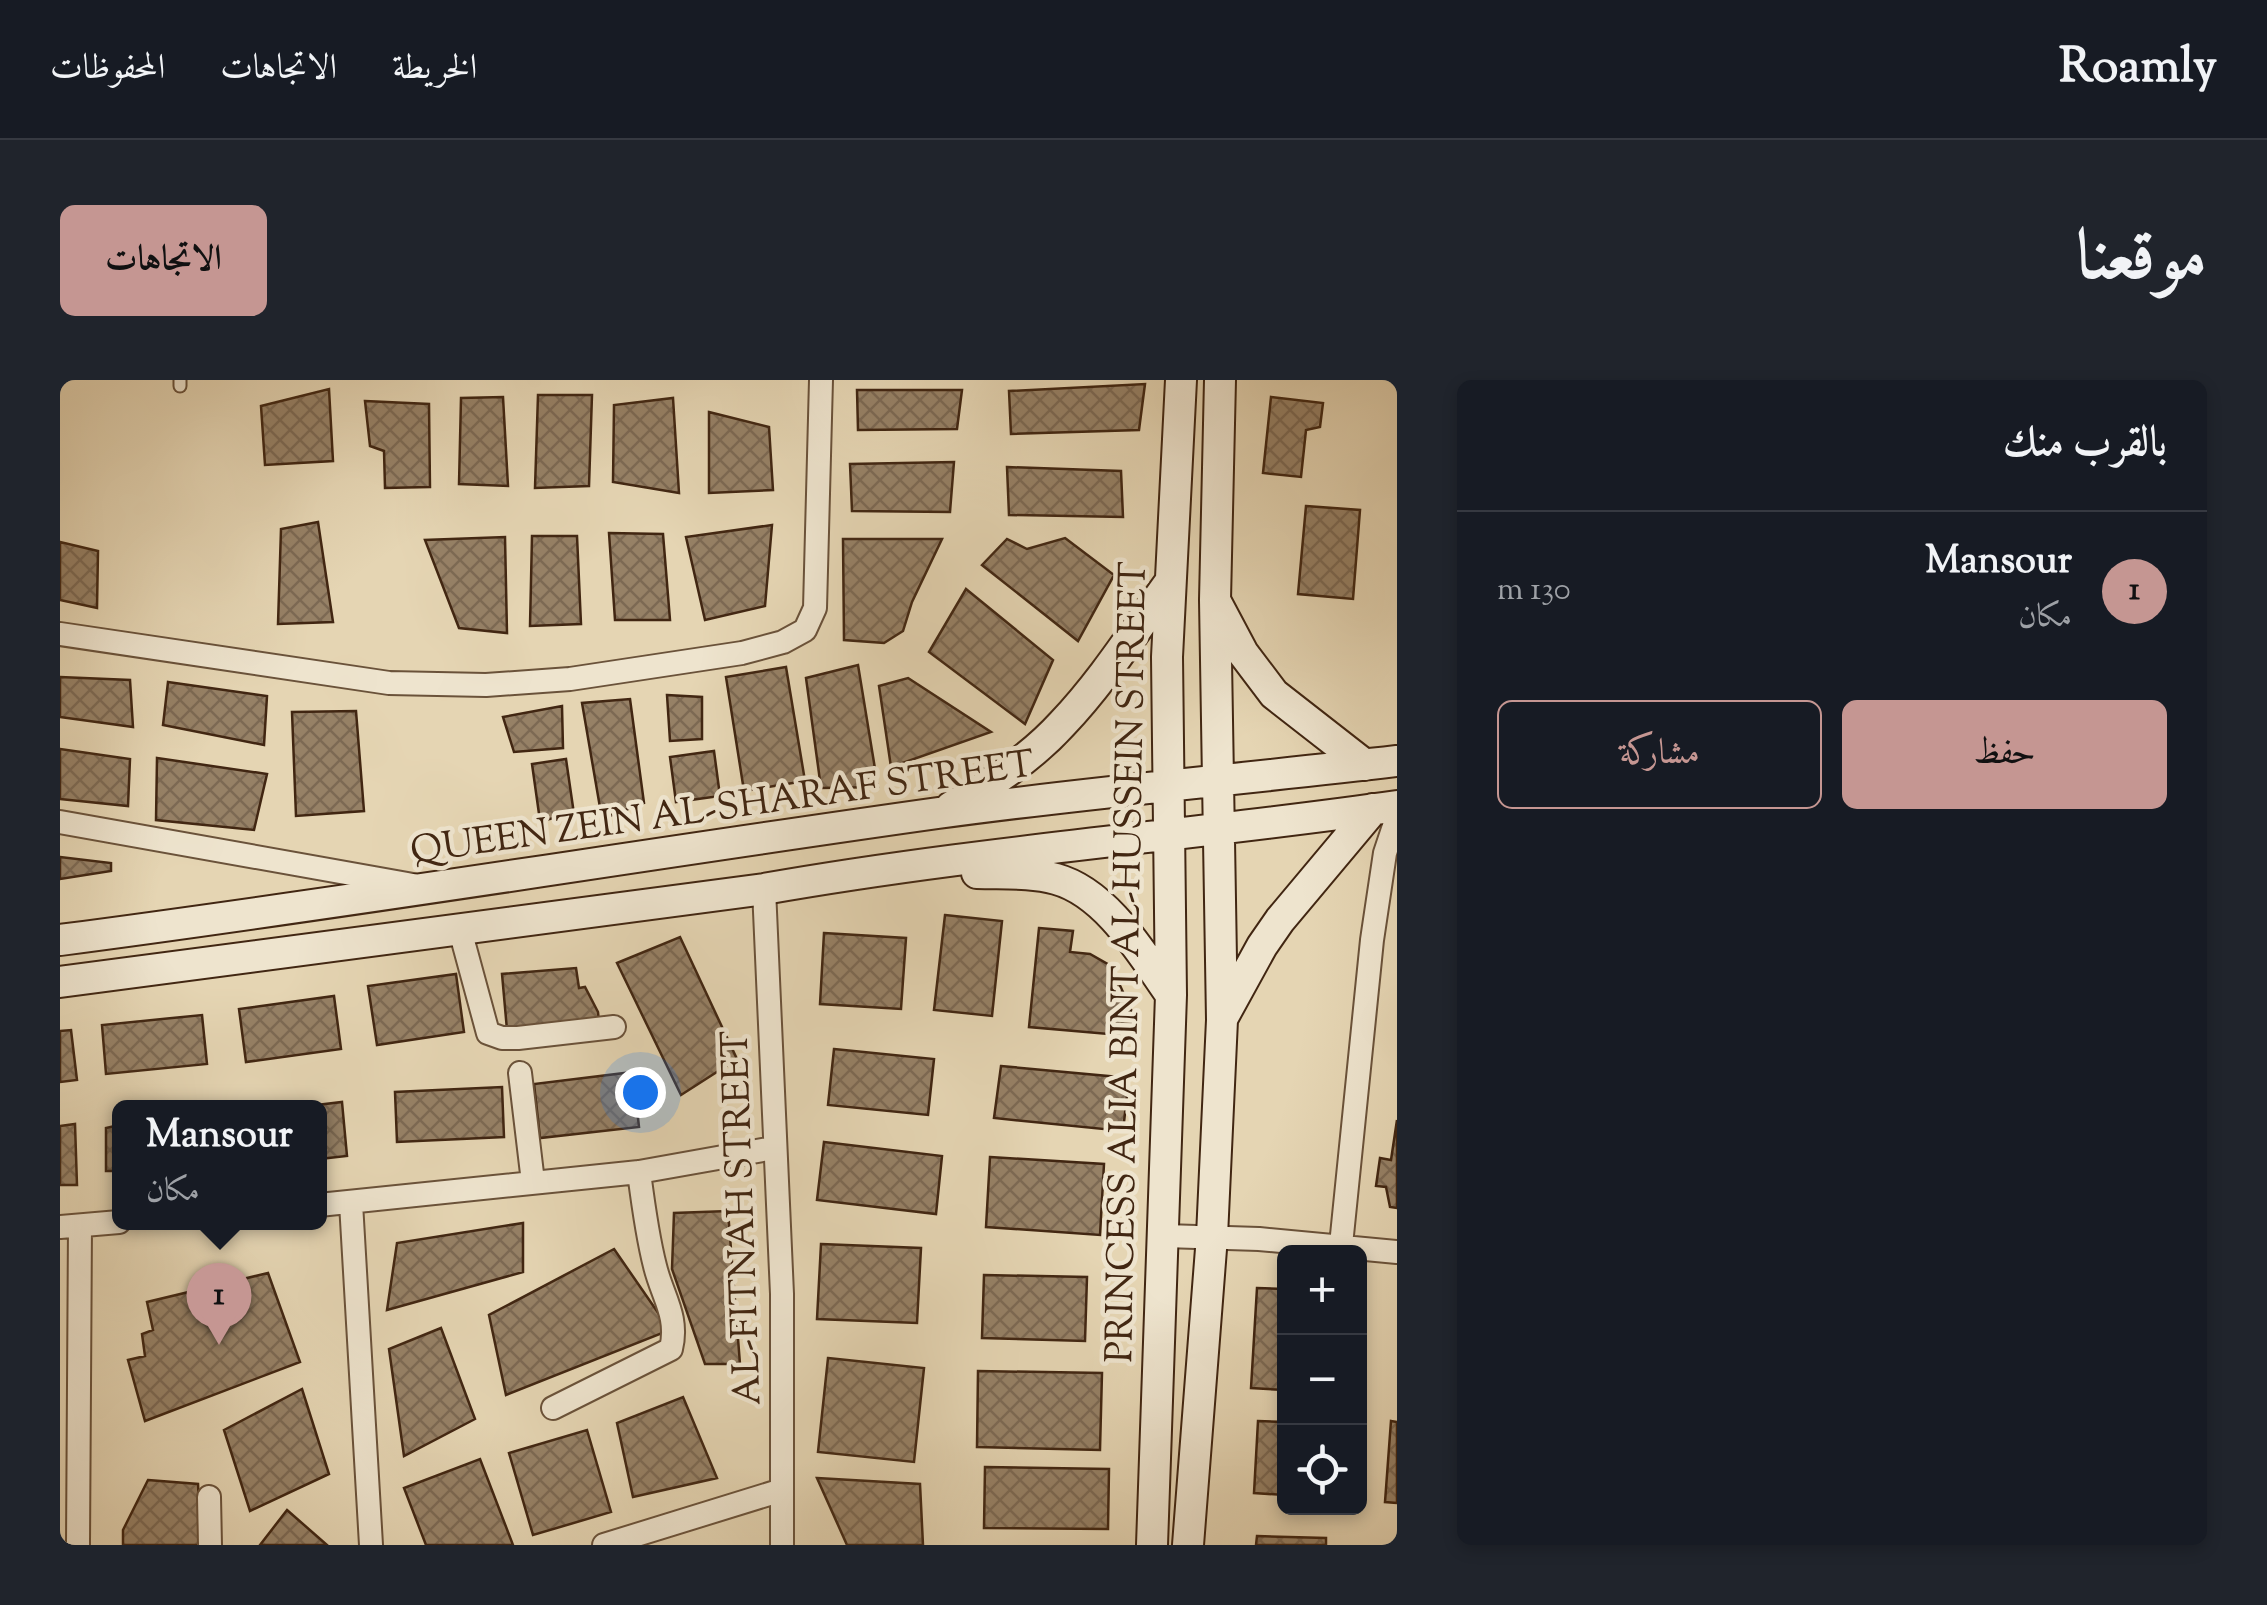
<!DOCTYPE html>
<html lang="ar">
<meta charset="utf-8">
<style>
body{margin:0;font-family:"Sorts Mill Goudy",Amiri,serif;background:#20242c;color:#f1f3f6;direction:rtl}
.controls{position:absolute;right:30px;bottom:30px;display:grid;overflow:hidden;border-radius:15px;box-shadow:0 5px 15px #0003}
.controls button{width:90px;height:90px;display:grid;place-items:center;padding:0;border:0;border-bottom:2px solid #363941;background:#171b24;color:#f1f3f6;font:50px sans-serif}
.you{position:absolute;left:580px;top:712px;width:35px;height:35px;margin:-25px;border:8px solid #fff;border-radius:50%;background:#1a73e8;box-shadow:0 0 0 15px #1a73e833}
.badge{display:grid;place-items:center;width:65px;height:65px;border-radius:50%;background:#c59692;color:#111;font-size:32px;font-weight:700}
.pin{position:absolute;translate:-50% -82px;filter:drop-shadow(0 2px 5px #0008)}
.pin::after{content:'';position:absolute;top:52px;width:35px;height:30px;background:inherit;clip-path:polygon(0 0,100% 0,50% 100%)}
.popup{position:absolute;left:52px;top:720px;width:215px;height:130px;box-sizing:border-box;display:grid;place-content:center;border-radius:15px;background:#171b24;filter:drop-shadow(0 2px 8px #0005);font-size:32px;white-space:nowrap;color:#9ea1a6}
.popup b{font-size:38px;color:#f1f3f6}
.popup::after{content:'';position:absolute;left:50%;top:100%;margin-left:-20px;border:20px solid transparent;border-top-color:#171b24}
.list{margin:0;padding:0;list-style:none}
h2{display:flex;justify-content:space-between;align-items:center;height:130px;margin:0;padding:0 40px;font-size:42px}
h2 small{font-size:32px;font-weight:400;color:#9ea1a6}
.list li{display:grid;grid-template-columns:65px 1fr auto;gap:30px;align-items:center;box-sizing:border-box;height:160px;padding:0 40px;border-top:2px solid #363941}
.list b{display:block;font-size:38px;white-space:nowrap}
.list p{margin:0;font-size:32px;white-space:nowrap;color:#9ea1a6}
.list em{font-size:32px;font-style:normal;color:#9ea1a6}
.actions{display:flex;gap:20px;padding:30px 40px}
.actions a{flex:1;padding:22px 0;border:2px solid #c59692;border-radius:15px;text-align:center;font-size:35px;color:#c59692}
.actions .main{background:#c59692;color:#111}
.icon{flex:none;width:55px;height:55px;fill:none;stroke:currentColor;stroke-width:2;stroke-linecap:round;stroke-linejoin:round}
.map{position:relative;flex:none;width:1337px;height:1165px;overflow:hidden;direction:ltr;border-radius:15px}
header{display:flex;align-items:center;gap:60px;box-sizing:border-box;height:140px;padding:0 50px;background:#171b24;border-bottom:2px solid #363941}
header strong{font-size:48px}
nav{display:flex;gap:55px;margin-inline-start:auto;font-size:35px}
.intro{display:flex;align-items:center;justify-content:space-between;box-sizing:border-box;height:240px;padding:0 60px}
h1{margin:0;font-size:70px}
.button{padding:25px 45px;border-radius:15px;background:#c59692;color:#111;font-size:35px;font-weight:700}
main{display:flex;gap:60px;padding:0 60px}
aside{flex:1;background:#171b24;border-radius:15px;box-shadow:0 5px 15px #0003}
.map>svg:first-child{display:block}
.building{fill:url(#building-cross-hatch);stroke:#412612;stroke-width:2.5}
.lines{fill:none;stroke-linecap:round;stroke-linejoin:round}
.service-casing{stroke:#6a523a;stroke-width:15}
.minor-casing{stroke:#6a523a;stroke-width:26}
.secondary-casing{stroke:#412612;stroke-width:34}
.service{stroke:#eee4ce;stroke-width:11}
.minor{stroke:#eee4ce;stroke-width:22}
.secondary{stroke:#eee4ce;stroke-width:30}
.labels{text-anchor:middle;stroke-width:9;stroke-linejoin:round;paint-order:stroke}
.street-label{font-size:38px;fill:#412612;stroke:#eee4ce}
</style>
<header>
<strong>Roamly</strong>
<nav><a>الخريطة</a><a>الاتجاهات</a><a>المحفوظات</a></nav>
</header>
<div class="intro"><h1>موقعنا</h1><a class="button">الاتجاهات</a></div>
<main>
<aside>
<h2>بالقرب منك<small></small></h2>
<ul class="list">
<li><span class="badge">1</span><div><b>Mansour</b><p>مكان</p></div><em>130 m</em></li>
</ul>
<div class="actions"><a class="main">حفظ</a><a>مشاركة</a></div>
</aside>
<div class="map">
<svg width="1337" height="1165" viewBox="0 0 1337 1165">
<defs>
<pattern id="building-cross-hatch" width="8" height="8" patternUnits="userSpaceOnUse" patternTransform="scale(2.5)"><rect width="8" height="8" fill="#968166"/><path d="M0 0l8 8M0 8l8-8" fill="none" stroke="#7c6953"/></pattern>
</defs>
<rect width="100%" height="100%" fill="#e5d5b3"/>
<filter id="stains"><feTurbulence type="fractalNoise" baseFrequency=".002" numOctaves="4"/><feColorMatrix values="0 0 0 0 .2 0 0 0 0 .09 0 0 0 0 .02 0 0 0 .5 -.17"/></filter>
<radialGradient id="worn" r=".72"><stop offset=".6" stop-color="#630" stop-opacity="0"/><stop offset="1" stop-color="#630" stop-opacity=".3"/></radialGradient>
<path class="building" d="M 1085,4 L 1079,50 L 951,54 L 949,11 Z
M 269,9 L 273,81 L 205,85 L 201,26 Z
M 797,10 L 902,10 L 897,49 L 798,50 Z
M 478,15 L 532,15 L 529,106 L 475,108 Z
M 443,17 L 448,106 L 399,104 L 401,18 Z
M 1211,17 L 1263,23 L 1260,47 L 1246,50 L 1241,97 L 1203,93 Z
M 613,18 L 619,113 L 553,102 L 554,25 Z
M 305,21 L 369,24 L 370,107 L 325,108 L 324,71 L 310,66 Z
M 649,32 L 709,47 L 713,110 L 649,113 Z
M 894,82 L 890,132 L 792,131 L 790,84 Z
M 947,87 L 1061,91 L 1063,137 L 949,135 Z
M 1246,126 L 1300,130 L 1293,219 L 1238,214 Z
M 258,142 L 273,242 L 218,244 L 221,149 Z
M 712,145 L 705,226 L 645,240 L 626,157 Z
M 549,153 L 603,154 L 610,240 L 555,240 Z
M 472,156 L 517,156 L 521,244 L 470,246 Z
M 445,157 L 447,253 L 399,248 L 365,160 Z
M 1005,158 L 1054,195 L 1018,261 L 922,185 L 947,159 L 967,169 Z
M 783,159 L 882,159 L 852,222 L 843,251 L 824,263 L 784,260 Z
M 0,162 L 38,171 L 37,228 L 0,220 Z
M 906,209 L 993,280 L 965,344 L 869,272 Z
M 798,285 L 818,407 L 761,408 L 746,298 Z
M 726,287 L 745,401 L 684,411 L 666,297 Z
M 0,297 L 70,300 L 73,347 L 0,337 Z
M 848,298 L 931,352 L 831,387 L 819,306 Z
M 108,302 L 207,316 L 204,365 L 103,345 Z
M 607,315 L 642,317 L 642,359 L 610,361 Z
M 570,319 L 584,423 L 542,439 L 522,323 Z
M 502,326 L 503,368 L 454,372 L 443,337 Z
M 296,331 L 304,431 L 236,436 L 232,332 Z
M 0,369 L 70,379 L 68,426 L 0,419 Z
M 654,371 L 660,416 L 616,422 L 610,377 Z
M 97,378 L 207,394 L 194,450 L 96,440 Z
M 506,379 L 514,434 L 480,441 L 472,384 Z
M 0,477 L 51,483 L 51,491 L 0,499 Z
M 885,535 L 942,541 L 932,636 L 874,630 Z
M 979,548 L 1013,551 L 1010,572 L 1030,574 L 1051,586 L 1073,634 L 1071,656 L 969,647 Z
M 764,553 L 846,558 L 841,629 L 760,624 Z
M 620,557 L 677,679 L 621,715 L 557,583 Z
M 516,588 L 519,608 L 525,607 L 538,632 L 539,642 L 447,650 L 442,594 Z
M 396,594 L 404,652 L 317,665 L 308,606 Z
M 274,616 L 281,669 L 186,682 L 179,629 Z
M 142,635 L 147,684 L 46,694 L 42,645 Z
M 11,650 L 17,700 L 0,702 L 0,651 Z
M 774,669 L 874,679 L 868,735 L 768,725 Z
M 941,686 L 1069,698 L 1063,751 L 934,738 Z
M 573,692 L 579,747 L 480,758 L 474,704 Z
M 442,707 L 444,757 L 337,762 L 335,712 Z
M 282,722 L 287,776 L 259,779 L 259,728 L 232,728 Z
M 1337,740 L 1337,828 L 1330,827 L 1326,807 L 1316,806 L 1320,778 L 1331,780 Z
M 15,744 L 17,805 L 0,805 L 0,746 Z
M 59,745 L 59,791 L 46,791 L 46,748 Z
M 764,762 L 882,776 L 876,834 L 757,820 Z
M 930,777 L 1044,784 L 1040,855 L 926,847 Z
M 668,831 L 680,984 L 645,984 L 612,889 L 614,833 Z
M 463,843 L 463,892 L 327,930 L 337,863 Z
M 761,864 L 861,868 L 857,943 L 757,939 Z
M 554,869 L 610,950 L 446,1015 L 429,935 Z
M 208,893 L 240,982 L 85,1041 L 68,980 L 85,976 L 82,954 L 93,950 L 87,922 Z
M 924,895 L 1027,897 L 1025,961 L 922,958 Z
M 1197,908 L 1224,909 L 1224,1010 L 1191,1008 Z
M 381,948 L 415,1039 L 344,1076 L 329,969 Z
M 768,978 L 864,988 L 854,1082 L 758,1072 Z
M 918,991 L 1042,993 L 1040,1070 L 917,1067 Z
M 242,1009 L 269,1094 L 190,1131 L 164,1050 Z
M 623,1017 L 657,1098 L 573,1117 L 557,1043 Z
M 1198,1041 L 1224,1042 L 1224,1115 L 1194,1113 Z
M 1331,1041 L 1337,1042 L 1337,1123 L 1325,1122 Z
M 527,1050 L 551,1132 L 473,1155 L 449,1073 Z
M 420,1079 L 453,1165 L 366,1165 L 344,1108 Z
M 925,1087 L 1049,1089 L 1048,1149 L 924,1148 Z
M 757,1098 L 860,1104 L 863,1165 L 787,1165 Z
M 88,1100 L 138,1104 L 141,1165 L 63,1165 L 63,1150 Z
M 227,1130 L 267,1165 L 200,1165 Z
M 1197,1156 L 1266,1158 L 1266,1165 L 1196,1165 Z"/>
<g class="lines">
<g class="service-casing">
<path id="service" d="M 120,6 L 120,0"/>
</g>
<g class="minor-casing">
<path id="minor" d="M 0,254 L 329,303 L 426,305 L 510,299 L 682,273 L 723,262 L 745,250 L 755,228 L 761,0
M 0,442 L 353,505
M 704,509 L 722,914 L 722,1165
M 400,550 L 428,653 L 442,658 L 458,658 L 554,647
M 460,693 L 473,802
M 291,823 L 311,1165
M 259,825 L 579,792 L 714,768
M 0,847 L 59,842
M 1105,856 L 1199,859 L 1337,872
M 1281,865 L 1312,560 L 1325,473 L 1337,437
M 493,1028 L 611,969 C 619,936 602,916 595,886 C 587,855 583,823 579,792
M 149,1117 L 150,1165
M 18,1165 L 20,846
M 544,1165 L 722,1110"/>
</g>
<g class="secondary-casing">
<path id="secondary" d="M 1157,224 L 1183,273 L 1214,314 L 1305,385
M 891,427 C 931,404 971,378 1002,344 C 1043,301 1075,250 1110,202
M 917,493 C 943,494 971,492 996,499 C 1047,513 1082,574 1111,615
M 0,560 C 293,522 585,474 878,433 C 1030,412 1184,399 1337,381
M 0,602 L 704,509 C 914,472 1126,456 1337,426
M 1163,637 L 1202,566 L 1220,540 L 1313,429
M 1092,1165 L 1111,615 L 1107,277 L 1121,0
M 1128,1165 L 1152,856 L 1162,640 L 1155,220 L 1160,0"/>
</g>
<use href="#service" class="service"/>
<use href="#minor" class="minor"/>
<use href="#secondary" class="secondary"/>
</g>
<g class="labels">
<g class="street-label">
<text transform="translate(662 426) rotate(-8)" y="13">QUEEN ZEIN AL-SHARAF STREET</text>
<text transform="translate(1065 582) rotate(-89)" y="13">PRINCESS ALIA BINT AL-HUSSEIN STREET</text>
<text transform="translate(680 838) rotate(-92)" y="13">AL-FITNAH STREET</text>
</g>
</g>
<rect width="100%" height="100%" filter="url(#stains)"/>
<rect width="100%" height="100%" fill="url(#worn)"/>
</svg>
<div class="controls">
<button>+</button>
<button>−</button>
<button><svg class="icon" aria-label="locate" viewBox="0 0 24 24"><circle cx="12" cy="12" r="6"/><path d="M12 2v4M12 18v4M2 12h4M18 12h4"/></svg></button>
</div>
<div class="you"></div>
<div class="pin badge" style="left:159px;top:965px">1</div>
<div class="popup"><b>Mansour</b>مكان</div>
</div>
</main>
